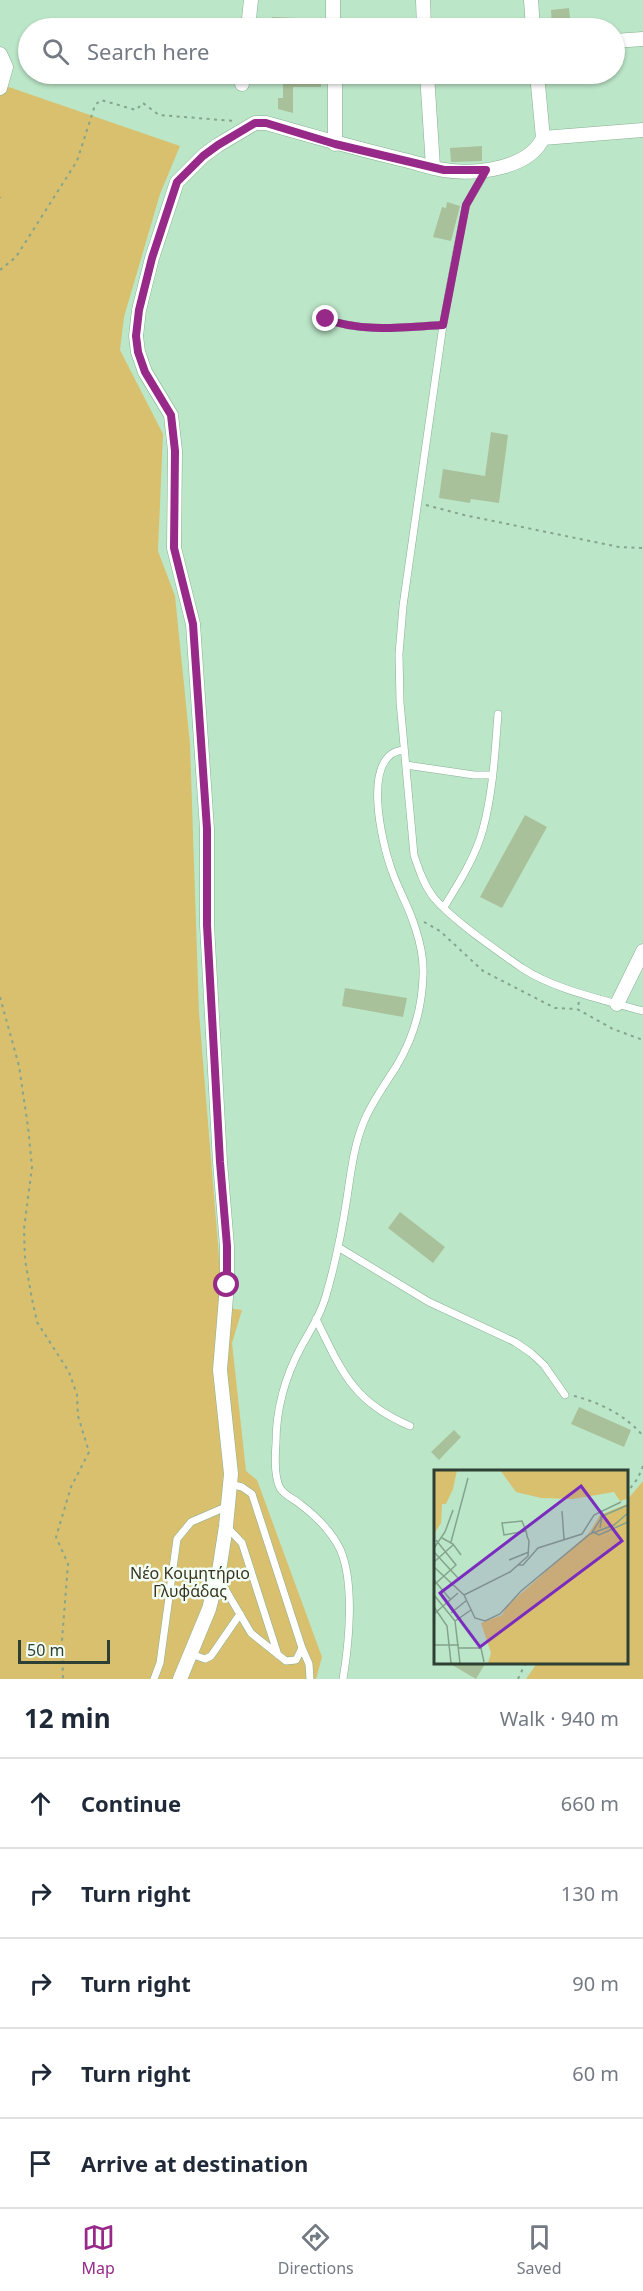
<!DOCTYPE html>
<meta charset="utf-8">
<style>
body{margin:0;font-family:"Noto Sans",sans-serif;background:#f6f6f7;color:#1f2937}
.scale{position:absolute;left:18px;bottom:15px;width:92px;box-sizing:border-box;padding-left:6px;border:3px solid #2e3f33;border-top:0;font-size:16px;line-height:21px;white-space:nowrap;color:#2e3f33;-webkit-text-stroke:4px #f2fef5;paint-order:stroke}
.stop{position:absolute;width:18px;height:18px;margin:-14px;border:4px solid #972989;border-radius:50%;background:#fff}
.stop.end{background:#972989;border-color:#fff;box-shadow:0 2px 6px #0008}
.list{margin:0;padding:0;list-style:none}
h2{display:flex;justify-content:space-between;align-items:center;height:78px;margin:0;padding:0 24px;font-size:26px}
h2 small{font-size:20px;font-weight:400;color:#747a83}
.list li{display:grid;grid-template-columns:39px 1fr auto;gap:18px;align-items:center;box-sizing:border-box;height:90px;padding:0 24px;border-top:2px solid #e0e1e3}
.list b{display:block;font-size:22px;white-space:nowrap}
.list em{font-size:20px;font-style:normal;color:#747a83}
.icon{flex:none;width:33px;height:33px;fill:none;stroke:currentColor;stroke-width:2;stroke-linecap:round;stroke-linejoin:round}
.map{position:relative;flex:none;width:643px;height:1679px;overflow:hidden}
.search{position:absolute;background:#fff;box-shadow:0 2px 4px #0004;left:18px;right:18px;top:18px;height:66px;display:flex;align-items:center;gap:15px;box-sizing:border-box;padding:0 21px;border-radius:33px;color:#747a83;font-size:22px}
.sheet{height:528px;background:#fff}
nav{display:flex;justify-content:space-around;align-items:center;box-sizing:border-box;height:84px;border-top:2px solid #e0e1e3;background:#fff;font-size:16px;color:#747a83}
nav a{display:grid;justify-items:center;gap:3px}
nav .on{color:#972989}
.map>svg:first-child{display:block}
.green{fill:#d8c06e}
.building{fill:#a9c19a}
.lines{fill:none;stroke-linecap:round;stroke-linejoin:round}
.lane-casing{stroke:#87af93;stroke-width:8}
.street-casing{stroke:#87af93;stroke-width:15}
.path{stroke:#84a48d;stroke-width:2;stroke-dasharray:3 4.5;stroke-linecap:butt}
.lane{stroke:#fff;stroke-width:7}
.street{stroke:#fff;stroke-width:14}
.route{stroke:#972989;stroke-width:8}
.labels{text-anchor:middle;stroke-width:5;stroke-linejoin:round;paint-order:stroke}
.park-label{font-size:16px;fill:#39331d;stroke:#f2fef5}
.inset-road{fill:none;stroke:#83a38c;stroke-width:1.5}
.view{fill:#7b2cbf;fill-opacity:0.15;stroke:#7b2cbf;stroke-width:3}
.inset-edge{fill:none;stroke:#2e3f33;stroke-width:3}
</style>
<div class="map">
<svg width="643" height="1679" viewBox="0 0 643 1679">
<rect width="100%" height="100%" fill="#bce6c8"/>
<path class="green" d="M 0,84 L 180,146 L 160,194 L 124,317 L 120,350 L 163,434 L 158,551 L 175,596 L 190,744 L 199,1013 L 223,1305 L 234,1309 L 242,1310 L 232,1343 L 246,1471 L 257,1480 L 322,1657 L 316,1679 L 0,1679 Z
M 643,1481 L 643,1679 L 526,1679 L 537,1663 L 626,1662 L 627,1500 Z"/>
<path class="building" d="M 569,8 L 571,28 L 552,28 L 551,10 Z
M 272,17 L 295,18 L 294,28 L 271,28 Z
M 457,18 L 458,28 L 433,28 L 433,20 Z
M 283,74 L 321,75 L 321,87 L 293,87 L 293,113 L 278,109 L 278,98 L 283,98 Z
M 482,146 L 482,161 L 451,162 L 450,148 Z
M 447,202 L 460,206 L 451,241 L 433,237 L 442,207 L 446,208 Z
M 491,432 L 508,435 L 499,503 L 471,499 L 470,503 L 439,498 L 443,469 L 485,476 Z
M 525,815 L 547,827 L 502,908 L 480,897 Z
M 345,988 L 407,998 L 403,1017 L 342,1006 Z
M 400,1212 L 445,1247 L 433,1263 L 388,1228 Z
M 579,1407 L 631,1430 L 624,1447 L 571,1424 Z
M 454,1430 L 461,1437 L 439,1460 L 431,1452 Z
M 447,1662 L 486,1662 L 476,1679 Z"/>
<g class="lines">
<g class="lane-casing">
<path id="lane" d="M 486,171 L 466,205 L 457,250 L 443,325 L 403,606 L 399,654 L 400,702 L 414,855 C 419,870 424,885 434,898 C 454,921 496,950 522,968 C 555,990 605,1000 643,1011
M 326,319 C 363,333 404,327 443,325
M 406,765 L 474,775 L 492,775
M 444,907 C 459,883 476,856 483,829 C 493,792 495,752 498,714
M 338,1247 L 429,1302 L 515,1342 L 531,1353 L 544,1365 L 565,1395
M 316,1319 C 342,1372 353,1402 410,1426
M 226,1526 L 242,1543 L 278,1655
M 218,1577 L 251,1633 L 286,1661 L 296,1660 L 302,1648 L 252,1494 L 242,1487 L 230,1484
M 302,1648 L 309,1664 L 310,1679
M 191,1654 L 205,1659 L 211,1656 L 240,1614
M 154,1679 L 160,1663 L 177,1539 L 191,1522 L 228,1506
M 343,1679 C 349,1644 355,1582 340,1549 C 331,1531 316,1516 300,1504 C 294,1499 284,1495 280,1488 C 274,1477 275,1456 276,1443 C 276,1409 285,1377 301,1347 C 311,1329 322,1312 327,1292 C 336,1261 342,1230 347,1198 C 351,1171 354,1144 365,1119 C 373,1101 385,1084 396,1067 C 413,1039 422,1009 423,976 C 424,960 420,942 415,927 C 409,907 398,889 392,871 C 382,844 360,753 404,750"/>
</g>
<g class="street-casing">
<path id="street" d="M 333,0 L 333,28
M 423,0 L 424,28
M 531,0 L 533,28
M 248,28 L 251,0
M 614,41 L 643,39
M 0,54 L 6,67 L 0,88
M 427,74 L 433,167
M 537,74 L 543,138
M 242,84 L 243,74
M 543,138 L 643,130
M 335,144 L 335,74
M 617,1004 L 643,951
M 180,1679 L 209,1609 L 219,1571 L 226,1526 L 231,1474 L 220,1370 L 227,1285 L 227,1246 L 220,1162 L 207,925 L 207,829 L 193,624 L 174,548 L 175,451 L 171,415 L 145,372 L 138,352 L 136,336 L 139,310 L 152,258 L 177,182 L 203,156 L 218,145 L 255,123 L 266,123 C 311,136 355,148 400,159 C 414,162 430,168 444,170 C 475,175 529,169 543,138"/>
</g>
<path class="path" d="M 0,197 L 0,198
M 0,270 L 16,257 L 77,161 L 95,105 L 101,100 L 136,110 L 143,103 L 159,115 L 234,121
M 426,505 L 464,515 L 619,547 L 643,548
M 424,922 L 440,931 L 483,971 L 555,1008 L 577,1009
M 0,997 L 19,1066 L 28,1127 L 32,1167 L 24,1229 L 25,1260 L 32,1299 L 37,1322 L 69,1372 L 77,1395 L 78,1416 L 89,1452 L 71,1487 L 56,1537 L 68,1564 L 62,1640 L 63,1679
M 579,1002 L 577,1009 L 613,1029 L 643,1040
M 574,1396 C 599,1402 627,1416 643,1436
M 626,1494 L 638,1478 L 643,1466
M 518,1679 L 526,1662"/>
<use href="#lane" class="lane"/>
<use href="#street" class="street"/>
</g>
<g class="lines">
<path class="route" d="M 227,1285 L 227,1246 L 220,1162 L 207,925 L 207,829 L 193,624 L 174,548 L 175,451 L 171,415 L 145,372 L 138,352 L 136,336 L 139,310 L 152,258 L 177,182 L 203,156 L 218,145 L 255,123 L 266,123 L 335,144 L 444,170 L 486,170 L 466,205 L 443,325 C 404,327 363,333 326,319"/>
</g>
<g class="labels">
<g class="park-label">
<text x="190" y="1579">Νέο Κοιμητήριο<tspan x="190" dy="18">Γλυφάδας</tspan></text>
</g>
</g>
<g transform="translate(434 1470)">
<rect width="194" height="194" fill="#bce6c8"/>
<path d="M 0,0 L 23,0 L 19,19 L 12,34 L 8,34 L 7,53 L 0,64 ZM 66,0 L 193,0 L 193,29 L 186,31 L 180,22 L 139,29 L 107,28 L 82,22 ZM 193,34 L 193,193 L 54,193 L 57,183 L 47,153 L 68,145 L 73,136 L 155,63 L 166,45 Z" fill="#d8c06e"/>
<path class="inset-road" d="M 128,41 L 130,69M 166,47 L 194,35M 159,62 L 165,65 L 194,52M 157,64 L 168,47 L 166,58M 8,68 L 19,74 L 27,85M 17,72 L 34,8M 0,78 L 11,62 L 19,40M 0,82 L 24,108M 75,90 L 95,82M 0,92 L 19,75M 84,95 L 89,95 L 104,78 L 148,64 L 160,45 L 187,32M 0,97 L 30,125 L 41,148 L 51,151 L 66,144 L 87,121 L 156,64 L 180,55 L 194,43M 0,110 L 16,129M 0,115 L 22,95 L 2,70M 0,125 L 21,151 L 26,193M 30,125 L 76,102 L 94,86 L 95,71 L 93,66 L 93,65 L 92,61 L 88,51 L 68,53 L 70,65 L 92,61M 0,137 L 13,156 L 17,193M 17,143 L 33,130M 0,144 L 24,123M 21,151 L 37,140M 0,175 L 25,175M 25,178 L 47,178 L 50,192"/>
<path class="view" d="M 147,16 L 188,71 L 46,177 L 6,123 Z"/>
<rect width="194" height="194" class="inset-edge"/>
</g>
</svg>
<div class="scale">50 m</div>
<div class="stop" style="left:227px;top:1285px"></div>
<div class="stop end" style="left:326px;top:319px"></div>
<div class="search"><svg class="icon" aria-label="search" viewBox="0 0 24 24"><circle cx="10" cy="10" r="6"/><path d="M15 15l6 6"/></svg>Search here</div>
</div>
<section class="sheet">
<h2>12 min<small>Walk · 940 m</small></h2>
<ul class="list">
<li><svg class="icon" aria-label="ahead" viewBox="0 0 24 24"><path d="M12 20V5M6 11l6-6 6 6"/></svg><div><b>Continue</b></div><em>660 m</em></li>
<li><svg class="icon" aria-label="right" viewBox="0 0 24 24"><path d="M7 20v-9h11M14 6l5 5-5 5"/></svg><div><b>Turn right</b></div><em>130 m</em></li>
<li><svg class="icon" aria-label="right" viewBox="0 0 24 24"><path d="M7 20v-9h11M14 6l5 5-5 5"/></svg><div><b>Turn right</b></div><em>90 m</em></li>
<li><svg class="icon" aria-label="right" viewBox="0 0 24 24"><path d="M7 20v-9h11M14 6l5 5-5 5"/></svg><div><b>Turn right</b></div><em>60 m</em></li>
<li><svg class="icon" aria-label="arrive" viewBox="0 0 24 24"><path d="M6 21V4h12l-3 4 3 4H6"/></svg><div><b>Arrive at destination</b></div></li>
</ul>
</section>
<nav>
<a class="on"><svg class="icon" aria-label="map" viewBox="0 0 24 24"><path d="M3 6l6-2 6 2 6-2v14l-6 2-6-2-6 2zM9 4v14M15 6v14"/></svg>Map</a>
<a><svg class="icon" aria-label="directions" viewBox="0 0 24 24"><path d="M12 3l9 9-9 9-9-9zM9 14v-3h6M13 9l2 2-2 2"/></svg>Directions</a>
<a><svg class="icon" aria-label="saved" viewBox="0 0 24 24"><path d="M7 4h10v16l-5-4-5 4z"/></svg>Saved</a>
</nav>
